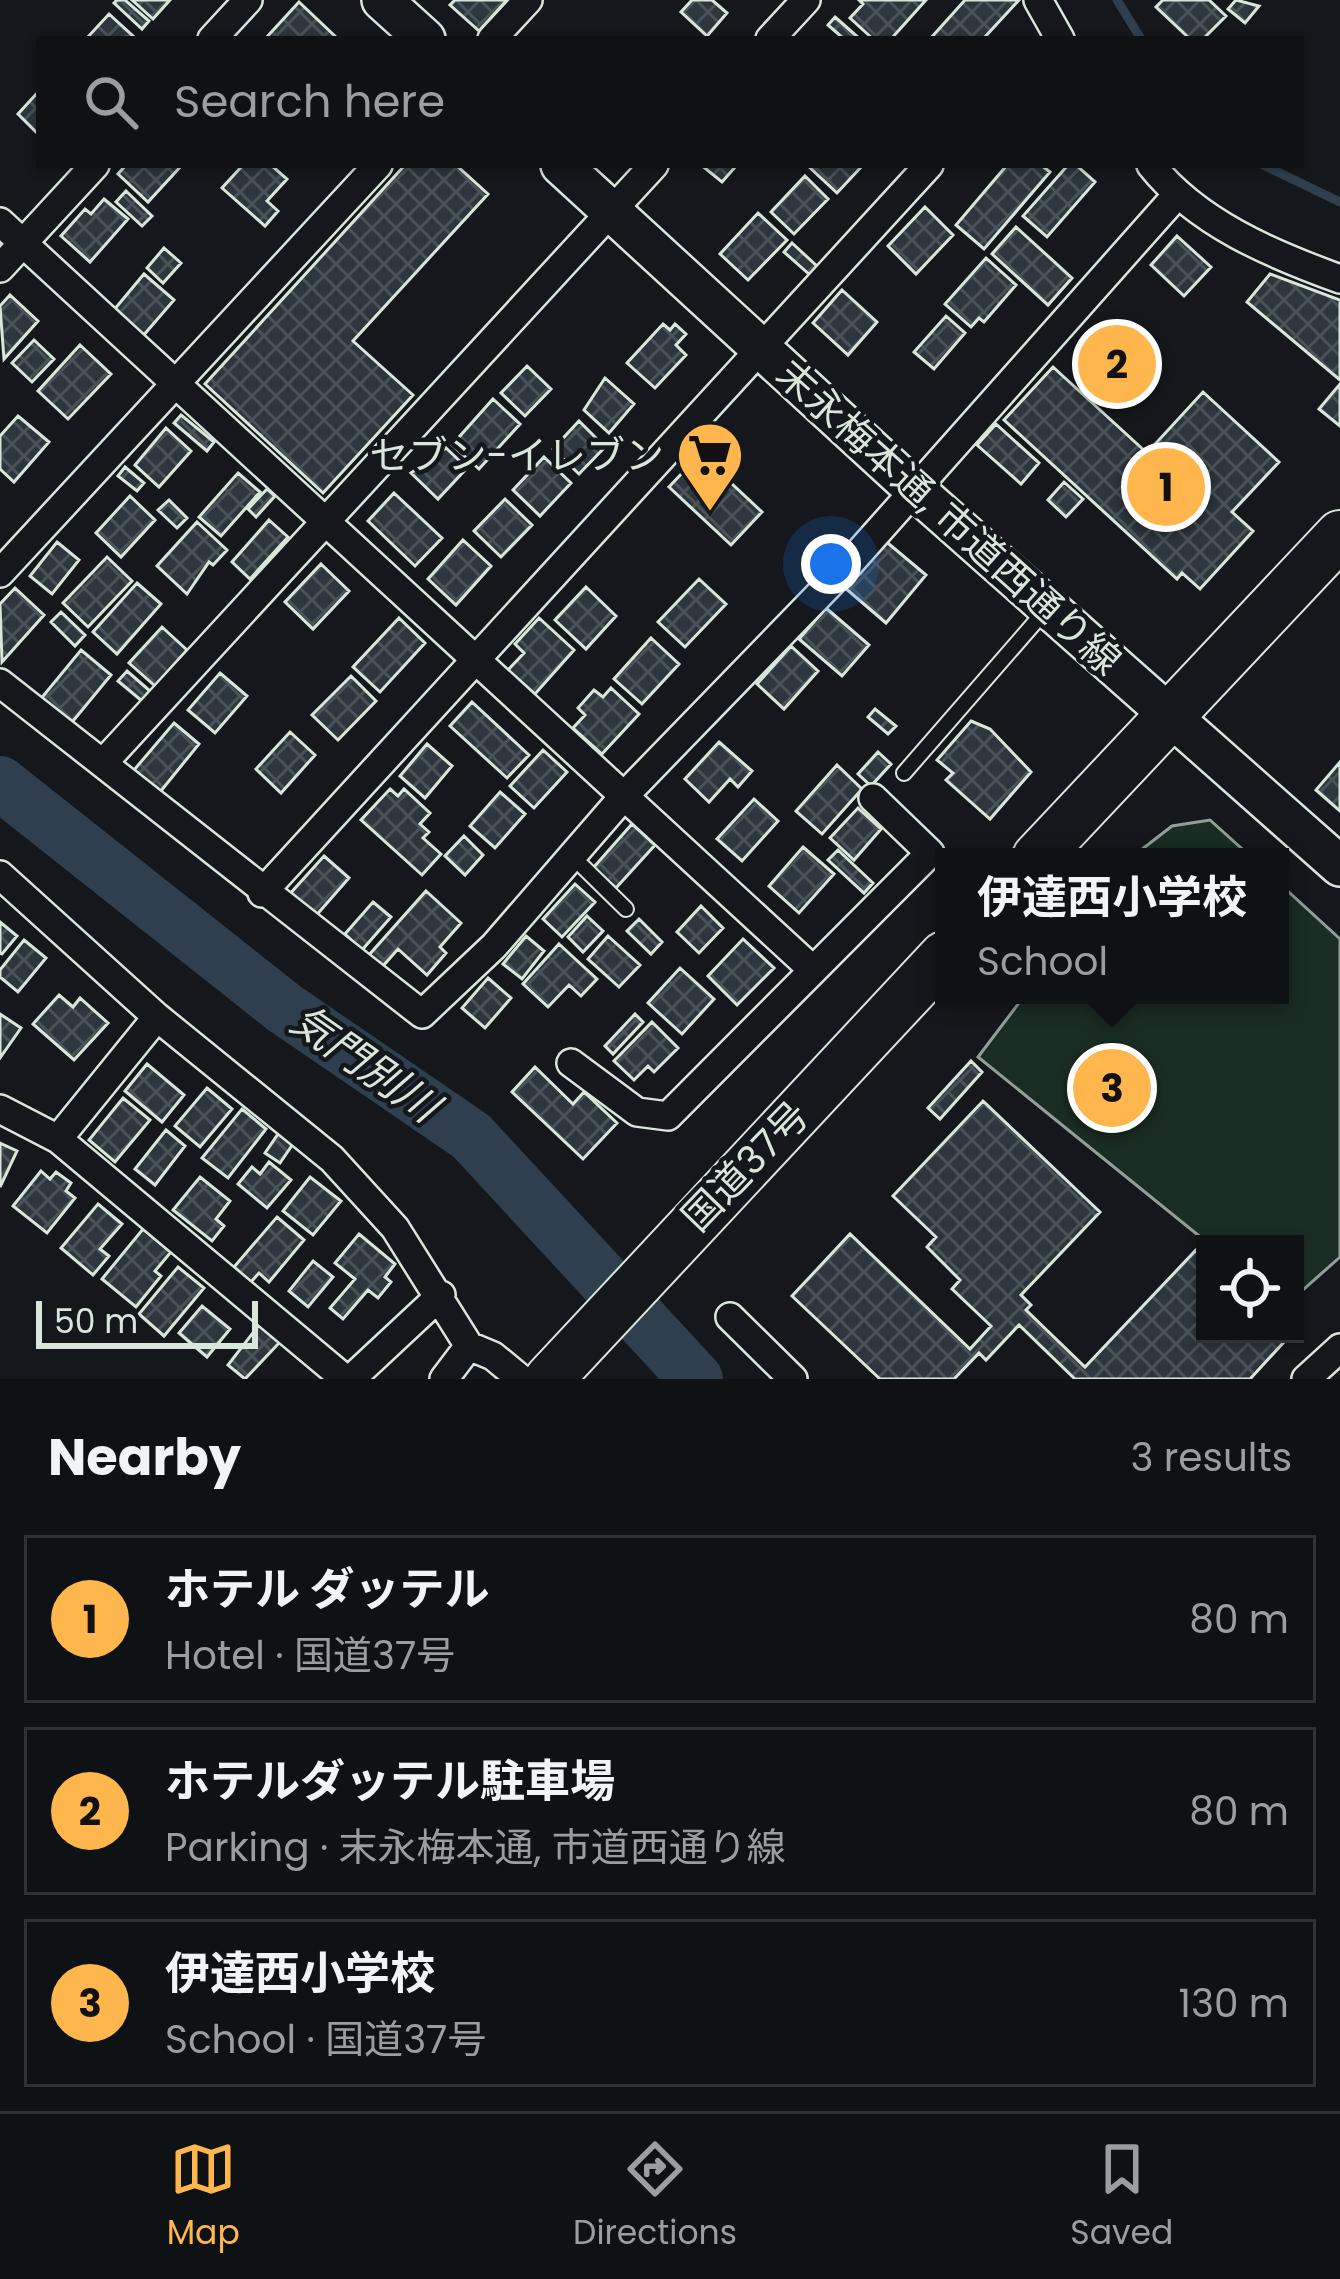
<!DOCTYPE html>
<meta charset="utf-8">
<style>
body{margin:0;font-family:Poppins,"Noto Sans JP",sans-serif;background:#181b1e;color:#f1f3f6}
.controls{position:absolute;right:36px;bottom:36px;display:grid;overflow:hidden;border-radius:0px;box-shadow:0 3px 9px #0004}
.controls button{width:108px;height:108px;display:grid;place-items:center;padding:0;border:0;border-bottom:3px solid #2f3234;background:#0f1215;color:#f1f3f6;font:60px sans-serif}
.scale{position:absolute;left:36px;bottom:30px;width:222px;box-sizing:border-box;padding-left:12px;border:6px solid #d8e6dc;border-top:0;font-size:33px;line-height:42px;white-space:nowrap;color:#d8e6dc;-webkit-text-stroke:9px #14181c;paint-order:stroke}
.you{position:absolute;left:831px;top:564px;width:42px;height:42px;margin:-30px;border:9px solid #fff;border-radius:50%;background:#1a73e8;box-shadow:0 0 0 18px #1a73e833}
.badge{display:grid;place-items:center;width:78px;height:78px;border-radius:50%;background:#ffb74d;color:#111;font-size:39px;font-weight:700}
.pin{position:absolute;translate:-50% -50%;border:6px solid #fff;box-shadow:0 3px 12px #0006}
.popup{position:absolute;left:935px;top:848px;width:354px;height:156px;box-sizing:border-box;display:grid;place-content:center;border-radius:0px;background:#0f1215;filter:drop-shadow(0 3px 9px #0005);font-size:39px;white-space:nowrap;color:#9b9ea0}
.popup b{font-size:45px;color:#f1f3f6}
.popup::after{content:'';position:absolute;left:50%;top:100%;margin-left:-24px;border:24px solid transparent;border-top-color:#0f1215}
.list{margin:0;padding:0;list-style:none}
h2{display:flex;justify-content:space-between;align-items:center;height:156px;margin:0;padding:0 48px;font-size:51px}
h2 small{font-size:39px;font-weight:400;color:#9b9ea0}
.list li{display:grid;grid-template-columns:78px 1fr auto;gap:36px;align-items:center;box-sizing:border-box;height:168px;margin:0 24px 24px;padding:0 24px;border:3px solid #2f3234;border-radius:0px}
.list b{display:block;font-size:45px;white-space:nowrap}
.list p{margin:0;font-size:39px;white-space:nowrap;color:#9b9ea0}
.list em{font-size:39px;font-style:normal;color:#9b9ea0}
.icon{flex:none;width:66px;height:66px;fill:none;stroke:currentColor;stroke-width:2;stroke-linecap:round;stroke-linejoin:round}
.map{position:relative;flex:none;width:1340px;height:1379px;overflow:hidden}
.search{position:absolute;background:#0f1215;box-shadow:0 3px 9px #0004;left:36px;right:36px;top:36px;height:132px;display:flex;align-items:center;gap:30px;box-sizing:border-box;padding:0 42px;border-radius:0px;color:#9b9ea0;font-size:45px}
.sheet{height:732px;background:#0f1215}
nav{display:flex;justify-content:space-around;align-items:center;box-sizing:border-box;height:168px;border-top:3px solid #2f3234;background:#0f1215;font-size:33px;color:#9b9ea0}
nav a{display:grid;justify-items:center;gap:6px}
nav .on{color:#ffb74d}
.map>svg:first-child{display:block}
.pitch{fill:#1a2d24;stroke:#939e99;stroke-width:3}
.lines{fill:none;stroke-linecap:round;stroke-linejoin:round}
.stream{stroke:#2f3f4d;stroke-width:9}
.river{stroke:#2f3f4d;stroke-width:54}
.building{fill:url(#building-cross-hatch);stroke:#d8e6dc;stroke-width:3}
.lane-casing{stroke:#d8e6dc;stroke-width:18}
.street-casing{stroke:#d8e6dc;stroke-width:32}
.secondary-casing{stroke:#d8e6dc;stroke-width:44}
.highway-casing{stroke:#d8e6dc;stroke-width:52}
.lane{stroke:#14181c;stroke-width:14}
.street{stroke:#14181c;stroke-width:27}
.secondary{stroke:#14181c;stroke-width:39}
.highway{stroke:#14181c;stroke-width:48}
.labels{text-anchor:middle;stroke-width:9;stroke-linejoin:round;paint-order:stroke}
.poi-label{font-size:39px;fill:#d8e6dc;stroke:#14181c;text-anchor:end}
.street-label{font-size:39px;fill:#d8e6dc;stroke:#14181c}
.water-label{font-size:42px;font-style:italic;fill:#d8e6dc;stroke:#14181c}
</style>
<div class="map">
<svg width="1340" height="1379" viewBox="0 0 1340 1379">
<defs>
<pattern id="building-cross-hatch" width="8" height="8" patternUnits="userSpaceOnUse" patternTransform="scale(3)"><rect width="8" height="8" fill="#2c363c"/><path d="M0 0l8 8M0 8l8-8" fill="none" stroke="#4a5358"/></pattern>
</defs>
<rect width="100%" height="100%" fill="#14181c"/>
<path class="pitch" d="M 1210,820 L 1251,857 L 1132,857 L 1172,826 Z
M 1280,884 L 1340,939 L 1340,1257 L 1295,1297 L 1295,1244 L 1209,1244 L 978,1057 L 1025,995 L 1280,995 Z"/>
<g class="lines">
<path class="stream" d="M 1117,0 L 1141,39
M 1263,165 L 1340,202"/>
<path class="river" d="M 0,783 L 284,1008 L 471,1136 L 696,1379"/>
</g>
<path class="building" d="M 117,0 L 125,0 L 149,21 L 142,29 L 114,3 Z
M 132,0 L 170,0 L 153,19 Z
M 455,0 L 507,0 L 479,31 L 450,5 Z
M 692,0 L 712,0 L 727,13 L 707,36 L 681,12 Z
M 859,0 L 926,0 L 891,39 L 873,39 L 850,18 L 863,4 Z
M 965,0 L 1019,0 L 983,39 L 930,39 Z
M 1163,0 L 1209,0 L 1226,16 L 1203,39 L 1190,39 L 1156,7 Z
M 1236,0 L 1259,6 L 1245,23 L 1228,9 Z
M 299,2 L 338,39 L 265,39 Z
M 109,14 L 134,37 L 86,39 Z
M 835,17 L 860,39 L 844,39 L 828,25 Z
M 39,91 L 39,135 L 18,114 Z
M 126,165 L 182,165 L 148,202 L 118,174 Z
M 243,165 L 271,165 L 287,179 L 267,201 L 278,211 L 265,226 L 222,188 Z
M 405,165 L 456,165 L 488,194 L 353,341 L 413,395 L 323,493 L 205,384 Z
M 701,165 L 737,165 L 722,182 Z
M 807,165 L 863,165 L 837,193 Z
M 1007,165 L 1041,165 L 1050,172 L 984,249 L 956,225 Z
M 1068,165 L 1076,165 L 1095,182 L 1047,237 L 1023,216 Z
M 805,176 L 828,199 L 794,234 L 771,212 Z
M 126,191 L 152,216 L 142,226 L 116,202 Z
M 104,199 L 128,219 L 90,262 L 61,236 L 85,209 L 91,214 Z
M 925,207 L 953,235 L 916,274 L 888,246 Z
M 758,213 L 787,240 L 748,280 L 720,254 Z
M 1016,227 L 1072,278 L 1048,305 L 992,254 Z
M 1177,236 L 1211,267 L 1184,296 L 1151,265 Z
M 792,243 L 818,267 L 810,275 L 784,252 Z
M 164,248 L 181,263 L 163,283 L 147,268 Z
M 986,258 L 1016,285 L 984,322 L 979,318 L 971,327 L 945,304 Z
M 144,274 L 174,300 L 142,337 L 113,311 Z
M 1270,274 L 1340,300 L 1340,380 L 1247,302 Z
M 842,290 L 877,322 L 848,355 L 813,323 Z
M 10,295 L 38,321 L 4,359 L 0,306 Z
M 946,316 L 965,333 L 934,369 L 914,352 Z
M 663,324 L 670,330 L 675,324 L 686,334 L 676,345 L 686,355 L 655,388 L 627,363 Z
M 34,340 L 54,359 L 32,382 L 12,363 Z
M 80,345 L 111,374 L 68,419 L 38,391 Z
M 527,366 L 551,389 L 525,416 L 501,393 Z
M 1053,367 L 1147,453 L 1203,392 L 1279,462 L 1232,512 L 1253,531 L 1200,589 L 1182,573 L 1177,579 L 1004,420 Z
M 605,378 L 634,404 L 609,433 L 584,410 Z
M 1340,384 L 1340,426 L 1319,409 Z
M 493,399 L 520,424 L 479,469 L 452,445 Z
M 181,415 L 214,442 L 207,451 L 174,423 Z
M 18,416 L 49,442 L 14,482 L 0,469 L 0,436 Z
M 579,421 L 605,447 L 579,474 L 553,449 Z
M 996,424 L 1039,463 L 1021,484 L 977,445 Z
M 166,428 L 191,451 L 159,487 L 135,465 Z
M 446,448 L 467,468 L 438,499 L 411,473 Z
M 700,454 L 762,512 L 731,545 L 669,487 Z
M 544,457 L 571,483 L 540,516 L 513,490 Z
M 125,467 L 144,483 L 137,491 L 118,476 Z
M 238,473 L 260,492 L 221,536 L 199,517 Z
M 1064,482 L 1083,499 L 1066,517 L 1048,500 Z
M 267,489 L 275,496 L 256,517 L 248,509 Z
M 394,493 L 442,538 L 415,566 L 368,521 Z
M 130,496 L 155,520 L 121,557 L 96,533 Z
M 505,499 L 532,525 L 501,557 L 474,531 Z
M 169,500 L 187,518 L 177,528 L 158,510 Z
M 269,520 L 288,537 L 250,579 L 232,562 Z
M 197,522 L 227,550 L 213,565 L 209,562 L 187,594 L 157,566 Z
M 883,539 L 926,575 L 886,623 L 844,587 Z
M 463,540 L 491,566 L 456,605 L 428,579 Z
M 57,542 L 79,560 L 52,594 L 30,576 Z
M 107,557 L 132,581 L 88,627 L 63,603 Z
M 321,564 L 349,591 L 313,629 L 285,602 Z
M 699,579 L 726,604 L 685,647 L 658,622 Z
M 137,583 L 161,604 L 117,654 L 93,632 Z
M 586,587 L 616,616 L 586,649 L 555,620 Z
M 15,588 L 44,615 L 2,662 L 0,604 Z
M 826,608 L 869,645 L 842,676 L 799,639 Z
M 61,612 L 85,635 L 75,646 L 51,622 Z
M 399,618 L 425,643 L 380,692 L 353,667 Z
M 539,618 L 574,650 L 535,694 L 508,670 L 524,653 L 515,644 Z
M 162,627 L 187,650 L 155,686 L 129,663 Z
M 651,638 L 679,664 L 642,704 L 614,679 Z
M 791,646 L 818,671 L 784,709 L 757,684 Z
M 81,650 L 111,675 L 69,726 L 39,701 Z
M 127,671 L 150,691 L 142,701 L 118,681 Z
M 220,673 L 247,696 L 215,733 L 188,710 Z
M 351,676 L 376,701 L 338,740 L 312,715 Z
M 611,688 L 639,714 L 602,754 L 573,728 L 585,715 L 578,708 L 594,690 L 603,697 Z
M 472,702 L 529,755 L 507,778 L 450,726 Z
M 875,709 L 896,726 L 888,734 L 868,717 Z
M 971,721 L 990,729 L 1031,772 L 990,819 L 946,780 L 953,773 L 937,760 Z
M 174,723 L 199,744 L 160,792 L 134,770 Z
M 290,732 L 315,755 L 281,793 L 256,769 Z
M 719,742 L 752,771 L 738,787 L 730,779 L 709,802 L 685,779 Z
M 427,744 L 452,766 L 425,798 L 400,776 Z
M 543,750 L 567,772 L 534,808 L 510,786 Z
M 878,752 L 891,764 L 871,786 L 858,774 Z
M 1340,762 L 1340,811 L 1316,790 Z
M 837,765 L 862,789 L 822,834 L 796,811 Z
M 390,789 L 398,796 L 404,789 L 430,813 L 420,824 L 429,832 L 423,838 L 441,854 L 422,875 L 361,820 Z
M 500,792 L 525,814 L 495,848 L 470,826 Z
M 754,799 L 778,821 L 742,861 L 717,839 Z
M 858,808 L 881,829 L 854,860 L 830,838 Z
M 632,824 L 655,845 L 616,888 L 593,868 Z
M 464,836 L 483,855 L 465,875 L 445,856 Z
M 803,847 L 834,874 L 799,913 L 769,886 Z
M 838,850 L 873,883 L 864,893 L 828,860 Z
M 324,856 L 349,878 L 313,919 L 288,896 Z
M 575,884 L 595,902 L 562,937 L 543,919 Z
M 426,891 L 461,923 L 440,947 L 446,953 L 427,975 L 398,949 L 382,967 L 369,955 Z
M 373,902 L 391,917 L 362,950 L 345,934 Z
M 701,906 L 723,928 L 699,953 L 677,932 Z
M 587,916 L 603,931 L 583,952 L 568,937 Z
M 639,919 L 662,942 L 651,954 L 627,931 Z
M 0,922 L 17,936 L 2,954 L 0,953 Z
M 526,936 L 544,951 L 522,979 L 503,964 Z
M 608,936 L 640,965 L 619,987 L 588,959 Z
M 743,939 L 774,968 L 737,1005 L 708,976 Z
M 24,940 L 46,958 L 18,992 L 0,977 L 0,970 Z
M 559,944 L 597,979 L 581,996 L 569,985 L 548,1007 L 523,984 Z
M 680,968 L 714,999 L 682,1034 L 648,1003 Z
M 488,978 L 511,998 L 485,1028 L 462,1008 Z
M 59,995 L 73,1007 L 80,998 L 108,1023 L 74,1060 L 33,1024 Z
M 0,1014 L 21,1028 L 0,1058 Z
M 635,1014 L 643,1022 L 613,1054 L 605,1046 Z
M 652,1022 L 678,1048 L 654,1072 L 648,1066 L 634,1080 L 614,1061 Z
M 971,1061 L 982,1072 L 940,1119 L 928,1108 Z
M 147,1064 L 184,1095 L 162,1122 L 125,1091 Z
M 535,1067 L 573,1104 L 584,1092 L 617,1123 L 583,1159 L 512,1092 Z
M 207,1088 L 232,1109 L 200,1147 L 175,1126 Z
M 123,1098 L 150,1120 L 115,1162 L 89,1140 Z
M 983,1101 L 1100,1212 L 1021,1295 L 1031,1305 L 1026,1310 L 1085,1367 L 1196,1250 L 1205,1259 L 1205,1334 L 1275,1334 L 1284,1342 L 1250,1379 L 1075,1379 L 1019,1325 L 986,1360 L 979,1353 L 954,1379 L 880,1379 L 792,1296 L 850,1234 L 970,1349 L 991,1326 L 952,1289 L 960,1280 L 927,1247 L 936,1237 L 893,1196 Z
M 242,1109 L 266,1129 L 228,1178 L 202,1158 Z
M 166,1130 L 185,1146 L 155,1185 L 135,1169 Z
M 280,1131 L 295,1141 L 280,1163 L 265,1153 Z
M 0,1143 L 17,1151 L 0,1187 Z
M 269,1162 L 291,1180 L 267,1208 L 238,1184 L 252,1167 L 260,1174 Z
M 41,1171 L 50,1179 L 56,1172 L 71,1183 L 66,1191 L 75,1198 L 47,1233 L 13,1206 Z
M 200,1177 L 230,1201 L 216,1219 L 224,1226 L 212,1241 L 173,1210 Z
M 310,1177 L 341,1201 L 313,1235 L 283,1211 Z
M 98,1204 L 122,1224 L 100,1249 L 109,1256 L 93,1275 L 61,1248 Z
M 277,1217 L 304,1240 L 269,1282 L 259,1273 L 251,1282 L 234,1267 Z
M 143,1229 L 171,1252 L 155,1271 L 161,1276 L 136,1307 L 102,1279 Z
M 359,1234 L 395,1264 L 385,1277 L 391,1282 L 378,1298 L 368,1290 L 343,1319 L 330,1308 L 355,1279 L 335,1263 Z
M 313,1261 L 333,1277 L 308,1307 L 289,1291 Z
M 178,1267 L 204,1288 L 164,1336 L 139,1314 Z
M 202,1306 L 230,1329 L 207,1357 L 179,1333 Z
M 259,1325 L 280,1342 L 245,1379 L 228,1365 Z"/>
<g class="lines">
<g class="lane-casing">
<path id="lane" d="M 904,773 L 1044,612
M 572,856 L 626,909"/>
</g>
<g class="street-casing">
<path id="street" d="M 1038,0 L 1060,39
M 212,39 L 248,0
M 492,39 L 528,0
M 770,39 L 806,0
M 1151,165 C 1197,223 1271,254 1340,279
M 0,222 L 813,970
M 0,268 L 95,165
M 0,573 L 378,165
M 0,683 L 422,1014 L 494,946 L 624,796 L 849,564 L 1176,196
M 104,762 L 654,165
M 0,875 L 157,1017 L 332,1159 L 395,1228 L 469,1346 L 444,1379
M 262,893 L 929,165
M 157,1017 L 58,1139 L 345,1379
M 571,1063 L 637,1112 L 668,1116 L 930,853 L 873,798
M 0,1109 L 58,1139
M 730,1317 L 793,1379
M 469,1346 L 493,1356 L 521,1379
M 351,1379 L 441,1295
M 1306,1379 L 1340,1348"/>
</g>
<g class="secondary-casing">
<path id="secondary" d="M 382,0 L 425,39
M 561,165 L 913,488 L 1340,866"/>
</g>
<g class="highway-casing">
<path id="highway" d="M 1037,857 L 1340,535
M 549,1379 L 944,956"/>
</g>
<use href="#lane" class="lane"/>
<use href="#street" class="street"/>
<use href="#secondary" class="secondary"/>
<use href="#highway" class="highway"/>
</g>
<defs>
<g id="supermarket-pin" transform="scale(3.45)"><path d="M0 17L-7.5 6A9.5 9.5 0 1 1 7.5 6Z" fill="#ffb74d" stroke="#14181c"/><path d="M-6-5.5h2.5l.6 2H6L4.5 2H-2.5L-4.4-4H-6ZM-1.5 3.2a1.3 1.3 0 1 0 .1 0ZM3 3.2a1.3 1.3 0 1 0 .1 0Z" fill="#111"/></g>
</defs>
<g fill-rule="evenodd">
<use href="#supermarket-pin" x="710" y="455"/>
</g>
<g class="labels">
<g class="poi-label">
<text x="664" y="469">セブン-イレブン</text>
</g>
<g class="street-label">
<text transform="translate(949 517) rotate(42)" y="14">末永梅本通, 市道西通り線</text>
<text transform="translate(745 1166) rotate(-46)" y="14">国道37号</text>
</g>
<g class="water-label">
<text transform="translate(365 1063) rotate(35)" y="15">気門別川</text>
</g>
</g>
</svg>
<div class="controls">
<button><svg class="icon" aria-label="locate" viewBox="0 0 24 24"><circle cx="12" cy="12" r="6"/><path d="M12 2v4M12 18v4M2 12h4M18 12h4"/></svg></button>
</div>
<div class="scale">50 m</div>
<div class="you"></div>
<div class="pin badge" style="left:1166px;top:487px">1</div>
<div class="pin badge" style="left:1117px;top:364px">2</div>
<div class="pin badge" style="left:1112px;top:1088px">3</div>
<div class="popup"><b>伊達西小学校</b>School</div>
<div class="search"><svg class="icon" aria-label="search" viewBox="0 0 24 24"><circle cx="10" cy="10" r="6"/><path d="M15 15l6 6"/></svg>Search here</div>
</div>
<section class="sheet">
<h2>Nearby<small>3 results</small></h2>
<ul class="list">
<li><span class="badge">1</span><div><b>ホテル ダッテル</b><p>Hotel · 国道37号</p></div><em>80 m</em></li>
<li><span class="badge">2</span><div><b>ホテルダッテル駐車場</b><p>Parking · 末永梅本通, 市道西通り線</p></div><em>80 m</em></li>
<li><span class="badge">3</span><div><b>伊達西小学校</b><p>School · 国道37号</p></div><em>130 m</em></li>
</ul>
</section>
<nav>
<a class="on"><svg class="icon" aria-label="map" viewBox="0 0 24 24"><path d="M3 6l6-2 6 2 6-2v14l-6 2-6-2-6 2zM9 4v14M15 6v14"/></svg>Map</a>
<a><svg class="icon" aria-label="directions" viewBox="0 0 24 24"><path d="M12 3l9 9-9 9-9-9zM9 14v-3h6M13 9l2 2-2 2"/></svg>Directions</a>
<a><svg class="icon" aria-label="saved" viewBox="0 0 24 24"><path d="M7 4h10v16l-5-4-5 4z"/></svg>Saved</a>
</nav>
